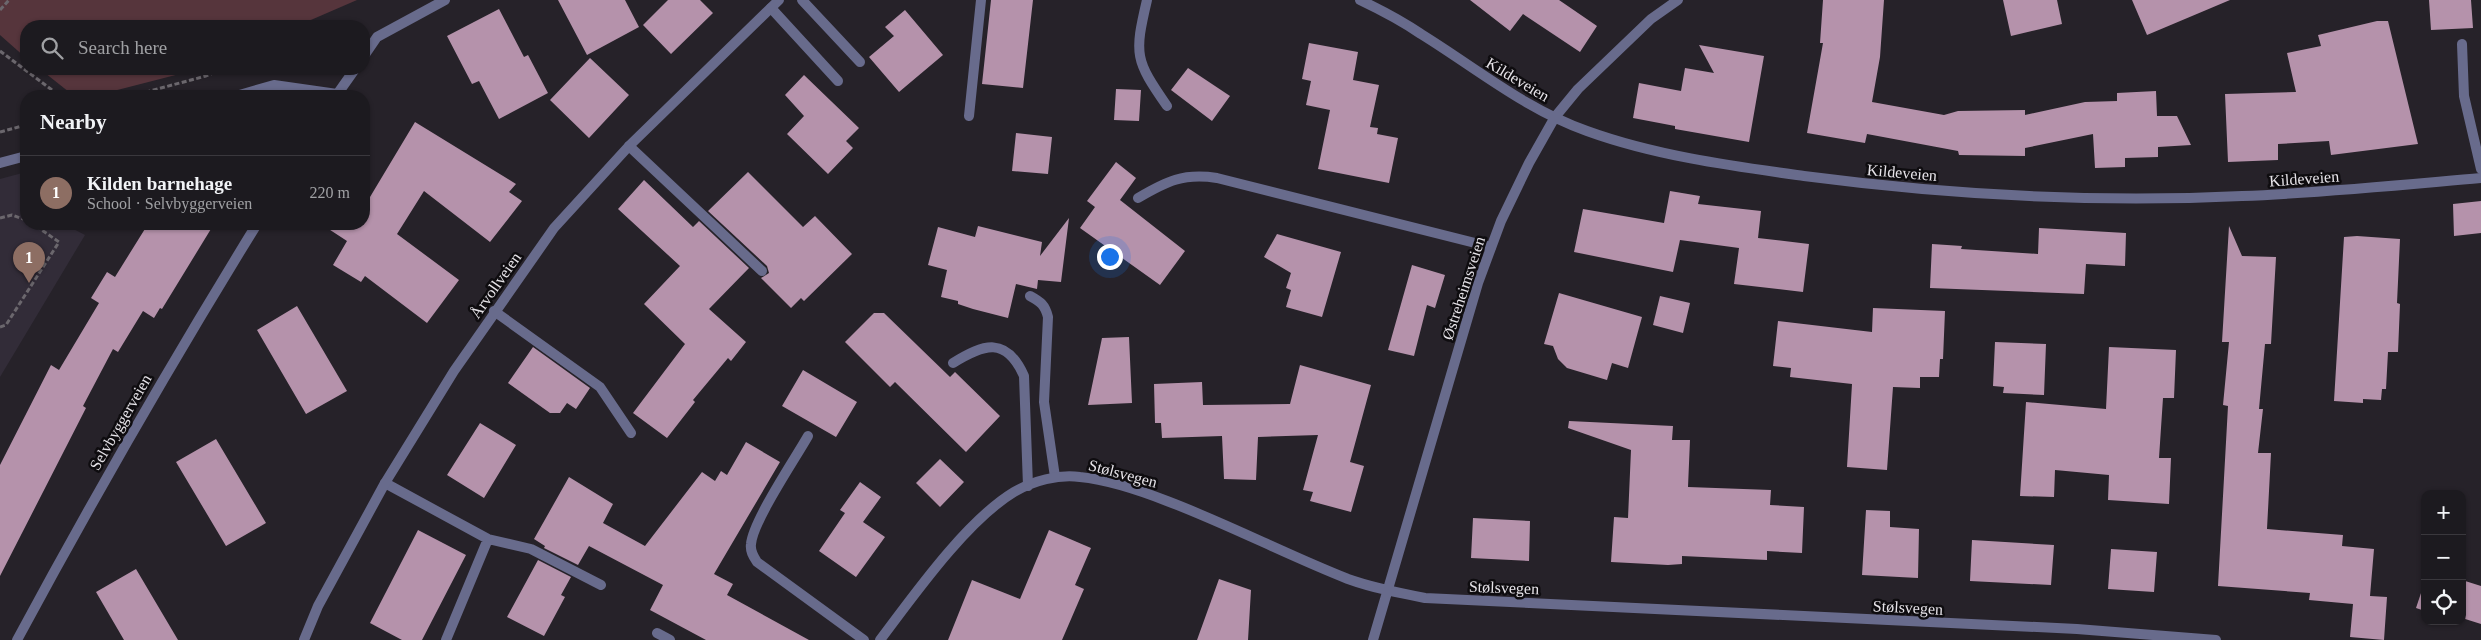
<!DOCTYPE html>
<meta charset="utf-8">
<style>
body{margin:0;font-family:Georgia,serif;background:#29272c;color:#f1f3f6}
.controls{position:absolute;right:15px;bottom:15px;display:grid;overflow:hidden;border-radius:10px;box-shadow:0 1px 4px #0004}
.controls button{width:45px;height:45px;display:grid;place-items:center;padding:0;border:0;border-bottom:1px solid #3a383d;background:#1c1a1f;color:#f1f3f6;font:25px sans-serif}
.you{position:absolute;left:1109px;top:256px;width:18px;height:18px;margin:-12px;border:4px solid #fff;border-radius:50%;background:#1a73e8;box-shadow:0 0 0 8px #1a73e833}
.badge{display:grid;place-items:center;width:32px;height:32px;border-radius:50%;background:#d93025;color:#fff;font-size:16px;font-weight:700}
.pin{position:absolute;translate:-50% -41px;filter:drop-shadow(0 1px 2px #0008)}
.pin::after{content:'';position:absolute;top:26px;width:18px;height:15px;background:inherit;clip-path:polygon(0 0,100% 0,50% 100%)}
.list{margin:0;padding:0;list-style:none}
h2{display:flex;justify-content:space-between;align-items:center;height:65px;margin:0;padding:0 20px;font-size:21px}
h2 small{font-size:16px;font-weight:400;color:#a0a1a4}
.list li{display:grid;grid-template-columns:32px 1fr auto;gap:15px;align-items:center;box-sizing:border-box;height:75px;padding:0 20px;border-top:1px solid #3a383d}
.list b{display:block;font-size:19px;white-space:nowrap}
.list p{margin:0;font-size:16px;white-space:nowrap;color:#a0a1a4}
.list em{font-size:16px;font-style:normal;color:#a0a1a4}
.icon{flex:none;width:28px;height:28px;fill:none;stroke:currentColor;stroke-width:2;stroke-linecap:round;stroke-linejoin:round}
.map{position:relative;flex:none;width:2481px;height:640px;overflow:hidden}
.search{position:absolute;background:#1c1a1f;box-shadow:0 1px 4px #0004;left:20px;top:20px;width:350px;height:55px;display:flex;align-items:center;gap:12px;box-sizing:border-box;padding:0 18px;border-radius:20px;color:#a0a1a4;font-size:19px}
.panel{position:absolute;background:#1c1a1f;box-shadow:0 1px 4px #0004;left:20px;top:90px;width:350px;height:140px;border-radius:20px}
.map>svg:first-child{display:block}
.built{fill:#322c38}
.green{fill:#56353c}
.building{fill:#b592ab}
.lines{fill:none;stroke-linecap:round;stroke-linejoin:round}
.path{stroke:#6b676d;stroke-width:3;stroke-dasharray:5 2.5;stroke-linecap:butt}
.lane{stroke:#686b8c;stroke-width:10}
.street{stroke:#686b8c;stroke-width:10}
.labels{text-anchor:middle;stroke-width:5;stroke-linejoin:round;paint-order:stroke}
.street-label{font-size:16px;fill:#e6e3e8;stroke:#0e0c0f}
</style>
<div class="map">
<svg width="2481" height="640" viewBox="0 0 2481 640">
<rect width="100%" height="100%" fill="#262229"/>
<path class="built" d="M 26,172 L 26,224 L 64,224 L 85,235 L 0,377 L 0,179 Z"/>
<path class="green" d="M 0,0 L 357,0 L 297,26 L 26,26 L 26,58 L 0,35 Z
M 40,69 L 199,69 L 94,96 L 74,96 Z"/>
<path class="building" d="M 558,0 L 625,0 L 639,27 L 587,55 Z
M 668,0 L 700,0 L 713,13 L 671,54 L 643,25 Z
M 991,0 L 1033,0 L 1023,88 L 982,84 Z
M 1470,0 L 1559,0 L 1597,26 L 1580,52 L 1523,14 L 1510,31 Z
M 1823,0 L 1884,0 L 1880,57 L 1872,102 L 1944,115 L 1958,111 L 2025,110 L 2025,115 L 2085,102 L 2117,101 L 2117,93 L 2156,91 L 2157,116 L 2177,116 L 2191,145 L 2158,147 L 2158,157 L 2125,158 L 2125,167 L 2095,168 L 2093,134 L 2025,148 L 2025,156 L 1959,155 L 1958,151 L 1867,134 L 1865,143 L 1807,133 L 1823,43 L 1820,43 Z
M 2003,0 L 2057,0 L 2062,24 L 2011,36 Z
M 2132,0 L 2230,0 L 2147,35 Z
M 2429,0 L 2471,0 L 2473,28 L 2431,30 Z
M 499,9 L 524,57 L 528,55 L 548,93 L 499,119 L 479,81 L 472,84 L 447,36 Z
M 905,10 L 943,55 L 899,92 L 869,57 L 894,36 L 885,27 Z
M 2377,21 L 2388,21 L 2418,144 L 2331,155 L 2329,141 L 2278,144 L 2278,160 L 2228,162 L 2225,94 L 2296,92 L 2287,53 L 2321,46 L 2318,35 Z
M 1309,43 L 1358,52 L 1353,80 L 1379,85 L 1370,127 L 1378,128 L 1377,134 L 1398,138 L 1389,183 L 1318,169 L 1330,110 L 1306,105 L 1311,81 L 1302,79 Z
M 1699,45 L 1764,56 L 1749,142 L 1675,129 L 1675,126 L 1633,118 L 1639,83 L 1681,91 L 1685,68 L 1714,73 Z
M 590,58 L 629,95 L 589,138 L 550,100 Z
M 1188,68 L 1230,96 L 1212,121 L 1171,90 Z
M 804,75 L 859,128 L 846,141 L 853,148 L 828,174 L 787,134 L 804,116 L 785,95 Z
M 1116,89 L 1141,90 L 1139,121 L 1114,120 Z
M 415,122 L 516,184 L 509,192 L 522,201 L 490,242 L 424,191 L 397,234 L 459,280 L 427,323 L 365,276 L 361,282 L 333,265 L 347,241 L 321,224 L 364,224 L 364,207 Z
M 1016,133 L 1052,137 L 1048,174 L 1012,171 Z
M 1116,162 L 1136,178 L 1120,200 L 1185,251 L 1160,285 L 1080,228 L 1095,207 L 1087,201 Z
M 748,172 L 803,227 L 815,216 L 852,254 L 804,301 L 801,298 L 791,308 L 761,278 L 769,273 L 767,266 L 708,211 Z
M 644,180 L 693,227 L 699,221 L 749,268 L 709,309 L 746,342 L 731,361 L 728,358 L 693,400 L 695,402 L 667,438 L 633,413 L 685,344 L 644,304 L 680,266 L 618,209 Z
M 1670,191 L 1700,196 L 1698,204 L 1761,211 L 1758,238 L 1809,244 L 1803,292 L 1734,284 L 1739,248 L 1680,240 L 1673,272 L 1574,252 L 1583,209 L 1664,223 Z
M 2481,201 L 2481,233 L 2454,236 L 2453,204 Z
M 1069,218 L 1061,282 L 1038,280 L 1037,289 L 1016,284 L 1008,318 L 973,309 L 958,304 L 958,301 L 941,297 L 947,270 L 928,265 L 938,227 L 975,237 L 978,226 L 1042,242 L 1040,256 Z
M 148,224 L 214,224 L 162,309 L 160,308 L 154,318 L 143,311 L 118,352 L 113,349 L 83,406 L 86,408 L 0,576 L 0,465 L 51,365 L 59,370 L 99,303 L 91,298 L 107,272 L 115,277 Z
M 2229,226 L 2242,256 L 2276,257 L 2271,344 L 2265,344 L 2259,409 L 2263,409 L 2258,453 L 2271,453 L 2267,529 L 2343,535 L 2342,546 L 2374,549 L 2370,596 L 2387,597 L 2384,640 L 2350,637 L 2353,604 L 2309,600 L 2310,593 L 2218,586 L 2228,406 L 2223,405 L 2229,342 L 2222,342 Z
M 2039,228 L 2126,233 L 2125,266 L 2086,264 L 2084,294 L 1930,288 L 1932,244 L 1962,246 L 1961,249 L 2038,254 Z
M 1277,234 L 1341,252 L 1322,317 L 1286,307 L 1291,290 L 1286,288 L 1291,273 L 1264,257 Z
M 2357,236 L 2400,239 L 2397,303 L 2400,304 L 2398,352 L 2388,352 L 2386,389 L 2382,389 L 2381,400 L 2363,399 L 2363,403 L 2334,401 L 2344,237 Z
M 1412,265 L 1445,275 L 1435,308 L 1427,305 L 1414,356 L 1388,350 Z
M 1559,293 L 1642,317 L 1628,368 L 1612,363 L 1607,380 L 1567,368 L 1558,359 L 1553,346 L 1544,344 Z
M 1660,296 L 1690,303 L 1683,333 L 1653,325 Z
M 297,306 L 347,391 L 306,414 L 257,330 Z
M 1873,308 L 1945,311 L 1943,359 L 1940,359 L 1939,377 L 1920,377 L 1920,388 L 1893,387 L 1887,470 L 1847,467 L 1852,384 L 1790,377 L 1791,368 L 1773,366 L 1778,321 L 1872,332 Z
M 874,313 L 884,313 L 950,377 L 955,372 L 1000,416 L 966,452 L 895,382 L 890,387 L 845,342 Z
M 1129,337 L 1132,403 L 1088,405 L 1102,338 Z
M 1995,342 L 2046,344 L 2044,395 L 2003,393 L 2004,387 L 1993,386 Z
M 533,347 L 590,388 L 576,409 L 567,403 L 560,413 L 550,413 L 508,383 Z
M 2109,347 L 2176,350 L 2174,398 L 2163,398 L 2159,458 L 2171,458 L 2169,504 L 2108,500 L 2109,475 L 2055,470 L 2054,497 L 2020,496 L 2026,402 L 2106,409 Z
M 1300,365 L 1371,385 L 1350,462 L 1364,466 L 1351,512 L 1310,501 L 1313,492 L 1303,490 L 1318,435 L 1258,437 L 1256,480 L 1224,479 L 1222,436 L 1162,438 L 1161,423 L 1155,423 L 1154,384 L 1202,382 L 1203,405 L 1290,404 Z
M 803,370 L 857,402 L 836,437 L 782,406 Z
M 1569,421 L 1673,426 L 1672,440 L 1690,440 L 1688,487 L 1771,490 L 1770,505 L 1804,507 L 1802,553 L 1767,551 L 1767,560 L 1682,556 L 1682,564 L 1668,565 L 1611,562 L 1614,517 L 1628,518 L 1631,450 L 1568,428 Z
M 480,423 L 516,445 L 484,498 L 447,475 Z
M 216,439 L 266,523 L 226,546 L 176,462 Z
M 746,442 L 780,462 L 714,574 L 733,584 L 727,595 L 809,640 L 706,640 L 650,610 L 663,585 L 589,546 L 578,565 L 544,548 L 545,546 L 534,539 L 569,477 L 613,504 L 603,523 L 645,546 L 702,472 L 715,481 L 721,471 L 727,475 Z
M 940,459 L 964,482 L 940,507 L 916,483 Z
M 860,482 L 881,497 L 863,522 L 885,537 L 856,577 L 819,551 L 845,513 L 840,510 Z
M 1866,510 L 1890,511 L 1890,527 L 1919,529 L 1918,578 L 1862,575 Z
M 1473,518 L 1530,521 L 1529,561 L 1471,558 Z
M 418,530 L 466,555 L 422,640 L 402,640 L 370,623 Z
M 1049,530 L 1091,548 L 1075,585 L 1084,589 L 1062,640 L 948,640 L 972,580 L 1020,599 Z
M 1972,540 L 2054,545 L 2051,585 L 1970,581 Z
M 2111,549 L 2157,552 L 2154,592 L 2108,589 Z
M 538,560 L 571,577 L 561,595 L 565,597 L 544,636 L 507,617 Z
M 136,569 L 178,640 L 124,640 L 96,592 Z
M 1219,579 L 1251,590 L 1248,640 L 1197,640 Z
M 2462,580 L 2481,586 L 2481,624 L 2462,618 Z
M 2425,581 L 2425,611 L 2416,608 Z"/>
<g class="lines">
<path class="path" d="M 0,10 L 9,0
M 0,51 L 60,96
M 131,96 L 206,76 L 222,69
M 0,132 L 26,125
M 0,218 L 12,215 L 26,220
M 0,327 L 6,325 L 59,242 L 33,224"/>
<path class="lane" d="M 802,0 L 860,62
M 1147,0 C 1134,55 1135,60 1167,106
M 771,8 L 838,81
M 2462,44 L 2464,96 L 2481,169
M 236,96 L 274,85 L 337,94
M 969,116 L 981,0
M 629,146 L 762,271
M 0,163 L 26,156
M 1138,198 C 1167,181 1183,173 1217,178 L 1491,247
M 1030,296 C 1041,302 1045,305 1048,317 L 1044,402 L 1055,477
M 494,311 L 600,387 L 631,433
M 953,363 C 984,344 1006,336 1024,376 L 1028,486
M 808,436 C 795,459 753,521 751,544 C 750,551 753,556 757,562 L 864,640
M 385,483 L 488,539 L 531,549 L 601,585
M 657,633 L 670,640
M 446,640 L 488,539"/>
<path class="street" d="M 1360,0 C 1381,10 1402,21 1421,34 C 1476,68 1525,109 1587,131 C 1656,156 1732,166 1804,176 C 1949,195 2096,203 2242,196 C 2322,193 2401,185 2481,178
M 364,56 L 377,37 L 445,0
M 336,96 L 355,69
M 17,640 C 93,499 173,360 257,224
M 304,640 L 318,606 L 385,483 L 454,371 L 554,228 L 629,146 L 779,0
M 880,640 C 914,595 966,521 1014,492 C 1033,481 1058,474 1080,477 C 1110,480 1139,490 1167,501 C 1228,524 1287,555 1348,579 C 1373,588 1399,593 1425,598 L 2077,629 L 2216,640
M 1373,640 L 1478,283 L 1501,221 L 1529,163 L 1555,117 L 1578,89 L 1651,19 L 1678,0"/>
</g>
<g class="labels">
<g class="street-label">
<text transform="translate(1518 79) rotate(31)" y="6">Kildeveien</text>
<text transform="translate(1902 172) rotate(5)" y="6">Kildeveien</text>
<text transform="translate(2304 178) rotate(-4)" y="6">Kildeveien</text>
<text transform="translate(495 285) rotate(-55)" y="6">Årvollveien</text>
<text transform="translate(1463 288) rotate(-72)" y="6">Østreheimsveien</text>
<text transform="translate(120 422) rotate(-60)" y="6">Selvbyggerveien</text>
<text transform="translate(1123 473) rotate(15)" y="6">Stølsvegen</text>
<text transform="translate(1504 587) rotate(2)" y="6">Stølsvegen</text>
<text transform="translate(1908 607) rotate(3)" y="6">Stølsvegen</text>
</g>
</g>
</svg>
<div class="controls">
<button>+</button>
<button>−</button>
<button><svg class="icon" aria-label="locate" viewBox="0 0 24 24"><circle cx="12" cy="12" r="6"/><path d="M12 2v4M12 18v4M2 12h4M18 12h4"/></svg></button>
</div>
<div class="you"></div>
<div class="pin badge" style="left:29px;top:283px;background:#8d6e63">1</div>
<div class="search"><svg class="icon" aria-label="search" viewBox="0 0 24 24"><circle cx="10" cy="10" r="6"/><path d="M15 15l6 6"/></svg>Search here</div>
<section class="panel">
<h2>Nearby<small></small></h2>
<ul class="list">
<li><span class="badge" style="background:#8d6e63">1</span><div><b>Kilden barnehage</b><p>School · Selvbyggerveien</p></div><em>220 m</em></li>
</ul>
</section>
</div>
